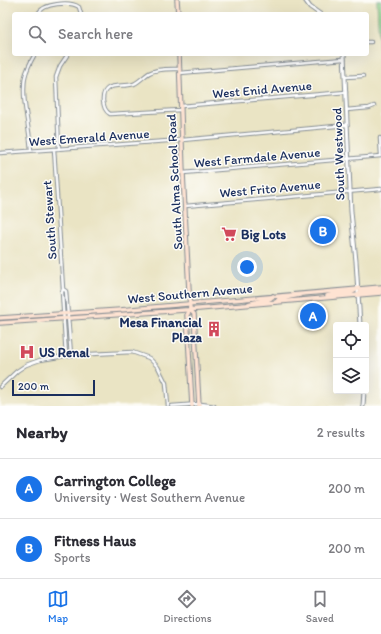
<!DOCTYPE html>
<meta charset="utf-8">
<style>
body{margin:0;font-family:Itim,sans-serif;background:#f2f2f3;color:#2b2b33}
.controls{position:absolute;right:12px;bottom:12px;display:grid;overflow:hidden;border-radius:4px;box-shadow:0 4px 16px #0002}
.controls button{width:36px;height:36px;display:grid;place-items:center;padding:0;border:0;border-bottom:1px solid #e1e1e2;background:#fff;color:#2b2b33;font:20px sans-serif}
.scale{position:absolute;left:12px;bottom:10px;width:83px;box-sizing:border-box;padding-left:4px;border:2px solid #1b2f5e;border-top:0;font-size:11px;line-height:14px;white-space:nowrap;color:#1b2f5e;-webkit-text-stroke:3px #fdfcf7;paint-order:stroke}
.you{position:absolute;left:247px;top:267px;width:14px;height:14px;margin:-10px;border:3px solid #fff;border-radius:50%;background:#1a73e8;box-shadow:0 0 0 6px #1a73e833}
.badge{display:grid;place-items:center;width:26px;height:26px;border-radius:50%;background:#1a73e8;color:#fff;font-size:13px;font-weight:700}
.pin{position:absolute;translate:-50% -50%;border:2px solid #fff;box-shadow:0 1px 4px #0006}
.list{margin:0;padding:0;list-style:none}
h2{display:flex;justify-content:space-between;align-items:center;height:52px;margin:0;padding:0 16px;font-size:17px}
h2 small{font-size:13px;font-weight:400;color:#7c7c81}
.list li{display:grid;grid-template-columns:26px 1fr auto;gap:12px;align-items:center;box-sizing:border-box;height:60px;padding:0 16px;border-top:1px solid #e1e1e2}
.list b{display:block;font-size:15px;white-space:nowrap}
.list p{margin:0;font-size:13px;white-space:nowrap;color:#7c7c81}
.list em{font-size:13px;font-style:normal;color:#7c7c81}
.icon{flex:none;width:22px;height:22px;fill:none;stroke:currentColor;stroke-width:2;stroke-linecap:round;stroke-linejoin:round}
.map{position:relative;flex:none;width:381px;height:406px;overflow:hidden}
.search{position:absolute;background:#fff;box-shadow:0 4px 16px #0002;left:12px;right:12px;top:12px;height:44px;display:flex;align-items:center;gap:10px;box-sizing:border-box;padding:0 14px;border-radius:4px;color:#7c7c81;font-size:15px}
.sheet{height:172px;background:#fff}
nav{display:flex;justify-content:space-around;align-items:center;box-sizing:border-box;height:56px;border-top:1px solid #e1e1e2;background:#fff;font-size:11px;color:#7c7c81}
nav a{display:grid;justify-items:center;gap:2px}
nav .on{color:#1a73e8}
.map>svg:first-child{display:block}
.green{fill:#9bdb91;stroke:#5b8578}
.lines{fill:none;stroke-linecap:round;stroke-linejoin:round}
.minor-casing{stroke:#828a91;stroke-width:4.5}
.tertiary-casing{stroke:#828a91;stroke-width:5}
.secondary-casing{stroke:#828a91;stroke-width:5.5}
.minor{stroke:#fff;stroke-width:2.5}
.tertiary{stroke:#fff;stroke-width:3}
.secondary{stroke:#fee3d2;stroke-width:3.5}
.labels{text-anchor:middle;stroke-width:3;stroke-linejoin:round;paint-order:stroke}
.street-label{font-size:13px;fill:#1b2f5e;stroke:#fdfcf7}
.poi-label{font-size:13px;font-weight:bold;fill:#1b2f5e;stroke:#fdfcf7;text-anchor:start}
</style>
<div class="map">
<svg width="381" height="406" viewBox="0 0 381 406">
<rect width="100%" height="100%" fill="#fdfcf7"/>
<filter id="ink" filterUnits="userSpaceOnUse"><feTurbulence type="fractalNoise" baseFrequency=".025" numOctaves="2"/><feDisplacementMap in="SourceGraphic" scale="8" xChannelSelector="R" yChannelSelector="G"/><feConvolveMatrix kernelMatrix="1 2 1 2 8 2 1 2 1" color-interpolation-filters="sRGB"/></filter>
<filter id="wash" filterUnits="userSpaceOnUse"><feTurbulence type="fractalNoise" baseFrequency=".012" numOctaves="4" result="noise"/><feDisplacementMap in="SourceGraphic" scale="16" xChannelSelector="R" yChannelSelector="G"/><feGaussianBlur stdDeviation="0.9" result="paint"/><feColorMatrix in="noise" values="0 0 0 0 0 0 0 0 0 0 0 0 0 0 0 0 0 1.4 0 .05"/><feComposite in="paint" operator="in"/></filter>
<g filter="url(#wash)">
<rect width="100%" height="100%" fill="#eae4c4"/>
<path class="green" d="M 377,0 L 381,0 L 381,85 Z"/>
</g>
<g filter="url(#ink)">
<g class="lines">
<g class="minor-casing">
<path id="minor" d="M 38,14 C 43,3 70,1 79,7 L 81,14
M 367,42 L 371,42
M 180,69 C 171,69 157,68 149,73 C 144,76 140,81 134,84 C 120,88 102,81 103,101 C 104,107 105,111 110,114 L 181,110
M 180,73 L 344,59
M 345,77 L 363,76
M 181,106 L 346,92
M 346,110 L 369,108 L 374,106
M 380,138 L 381,155
M 54,149 L 63,289 L 62,292 L 66,356
M 59,149 L 56,77 L 60,66 L 68,54
M 31,151 C 30,128 21,100 25,77 C 27,68 31,61 35,54
M 0,153 L 182,140 L 347,125
M 183,173 L 381,156
M 185,206 L 381,189
M 63,289 L 66,291 L 71,355
M 0,387 L 17,371 L 26,365 L 40,360 L 71,355 L 132,352 L 149,358 L 158,367 L 166,383 L 168,406
M 172,406 L 199,404"/>
</g>
<g class="tertiary-casing">
<path id="tertiary" d="M 305,0 L 310,7 L 320,14
M 344,54 L 351,212 L 356,261 L 360,325
M 199,404 L 214,406
M 363,406 L 364,391"/>
</g>
<g class="secondary-casing">
<path id="secondary" d="M 177,0 L 178,14
M 179,54 L 183,173 L 190,310 L 194,314 L 199,406
M 358,295 L 362,291 L 381,290
M 327,296 C 336,293 352,296 358,288
M 276,302 L 279,299 L 300,295
M 248,304 C 255,301 269,302 273,296
M 190,310 L 187,315 L 192,406
M 0,318 L 120,310 L 381,287
M 0,323 L 199,309 L 381,293"/>
</g>
<use href="#minor" class="minor"/>
<use href="#tertiary" class="tertiary"/>
<use href="#secondary" class="secondary"/>
</g>
</g>
<defs>
<g id="supermarket-bare" transform="scale(1.2)"><path d="M-6-5.5h2.5l.6 2H6L4.5 2H-2.5L-4.4-4H-6ZM-1.5 3.2a1.3 1.3 0 1 0 .1 0ZM3 3.2a1.3 1.3 0 1 0 .1 0Z" fill="#d1495b" stroke="#fdfcf7" stroke-width="2.5" paint-order="stroke"/></g>
<g id="building-bare" transform="scale(1.2)"><path d="M-4-6H4V6H1V3H-1V6H-4ZM-2.5-4.3h1.7v1.8h-1.7ZM.8-4.3h1.7v1.8H.8ZM-2.5-1h1.7V.8h-1.7ZM.8-1h1.7V.8H.8Z" fill="#d1495b" stroke="#fdfcf7" stroke-width="2.5" paint-order="stroke"/></g>
<g id="hospital-bare" transform="scale(1.2)"><path d="M-5-5h3v3.5h4V-5h3V5h-3V1.5h-4V5h-3Z" fill="#d1495b" stroke="#fdfcf7" stroke-width="2.5" paint-order="stroke"/></g>
</defs>
<g fill-rule="evenodd">
<use href="#supermarket-bare" x="229" y="234"/>
<use href="#building-bare" x="214" y="329"/>
<use href="#hospital-bare" x="27" y="352"/>
</g>
<g class="labels">
<g class="street-label">
<text transform="translate(262 89) rotate(-5)" y="5">West Enid Avenue</text>
<text transform="translate(89 137) rotate(-4)" y="5">West Emerald Avenue</text>
<text transform="translate(338 154) rotate(-92)" y="5">South Westwood</text>
<text transform="translate(257 157) rotate(-5)" y="5">West Farmdale Avenue</text>
<text transform="translate(174 182) rotate(-93)" y="5">South Alma School Road</text>
<text transform="translate(270 188) rotate(-5)" y="5">West Frito Avenue</text>
<text transform="translate(49 220) rotate(-94)" y="5">South Stewart</text>
<text transform="translate(190 293) rotate(-5)" y="5">West Southern Avenue</text>
</g>
<g class="poi-label">
<text x="241" y="239">Big Lots</text>
<text x="202" y="327" text-anchor="end">Mesa Financial<tspan x="202" dy="15">Plaza</tspan></text>
<text x="39" y="357">US Renal</text>
</g>
</g>
</svg>
<div class="controls">
<button><svg class="icon" aria-label="locate" viewBox="0 0 24 24"><circle cx="12" cy="12" r="6"/><path d="M12 2v4M12 18v4M2 12h4M18 12h4"/></svg></button>
<button><svg class="icon" aria-label="layers" viewBox="0 0 24 24"><path d="M12 4l9 5-9 5-9-5zM3 14l9 5 9-5"/></svg></button>
</div>
<div class="scale">200 m</div>
<div class="you"></div>
<div class="pin badge" style="left:313px;top:316px">A</div>
<div class="pin badge" style="left:323px;top:231px">B</div>
<div class="search"><svg class="icon" aria-label="search" viewBox="0 0 24 24"><circle cx="10" cy="10" r="6"/><path d="M15 15l6 6"/></svg>Search here</div>
</div>
<section class="sheet">
<h2>Nearby<small>2 results</small></h2>
<ul class="list">
<li><span class="badge">A</span><div><b>Carrington College</b><p>University · West Southern Avenue</p></div><em>200 m</em></li>
<li><span class="badge">B</span><div><b>Fitness Haus</b><p>Sports</p></div><em>200 m</em></li>
</ul>
</section>
<nav>
<a class="on"><svg class="icon" aria-label="map" viewBox="0 0 24 24"><path d="M3 6l6-2 6 2 6-2v14l-6 2-6-2-6 2zM9 4v14M15 6v14"/></svg>Map</a>
<a><svg class="icon" aria-label="directions" viewBox="0 0 24 24"><path d="M12 3l9 9-9 9-9-9zM9 14v-3h6M13 9l2 2-2 2"/></svg>Directions</a>
<a><svg class="icon" aria-label="saved" viewBox="0 0 24 24"><path d="M7 4h10v16l-5-4-5 4z"/></svg>Saved</a>
</nav>
